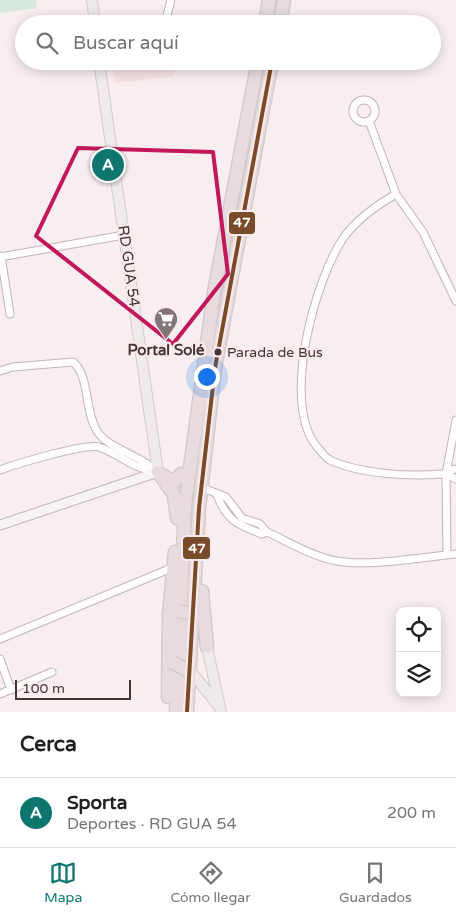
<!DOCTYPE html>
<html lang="es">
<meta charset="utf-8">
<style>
body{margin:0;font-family:"Varela Round",sans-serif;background:#f2f2f2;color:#202124}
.controls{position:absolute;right:15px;bottom:15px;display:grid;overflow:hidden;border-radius:10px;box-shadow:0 2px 12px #0003}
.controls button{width:45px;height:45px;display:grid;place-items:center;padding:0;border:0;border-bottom:1px solid #e0e0e0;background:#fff;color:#202124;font:25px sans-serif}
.scale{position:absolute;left:15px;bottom:12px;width:116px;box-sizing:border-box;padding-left:5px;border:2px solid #433436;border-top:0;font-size:14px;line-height:18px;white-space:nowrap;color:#433436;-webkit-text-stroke:4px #fbebed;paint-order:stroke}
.you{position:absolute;left:206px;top:376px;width:18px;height:18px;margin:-12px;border:4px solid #fff;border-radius:50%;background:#1a73e8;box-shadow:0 0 0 8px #1a73e833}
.badge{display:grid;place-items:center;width:32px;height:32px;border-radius:50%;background:#0f766e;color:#fff;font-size:16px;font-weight:700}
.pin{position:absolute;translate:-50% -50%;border:2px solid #fff;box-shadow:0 1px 5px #0006}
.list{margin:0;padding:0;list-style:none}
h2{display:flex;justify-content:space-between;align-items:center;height:65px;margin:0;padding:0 20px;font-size:21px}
h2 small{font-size:16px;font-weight:400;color:#757577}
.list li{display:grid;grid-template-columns:32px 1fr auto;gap:15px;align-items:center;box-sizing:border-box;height:70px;padding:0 20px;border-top:1px solid #e0e0e0}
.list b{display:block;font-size:19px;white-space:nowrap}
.list p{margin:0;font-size:16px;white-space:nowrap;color:#757577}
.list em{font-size:16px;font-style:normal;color:#757577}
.icon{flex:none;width:28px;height:28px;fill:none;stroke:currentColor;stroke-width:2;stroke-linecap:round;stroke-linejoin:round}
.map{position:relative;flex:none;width:456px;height:712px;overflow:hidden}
.search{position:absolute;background:#fff;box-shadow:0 2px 12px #0003;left:15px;right:15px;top:15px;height:55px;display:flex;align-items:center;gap:12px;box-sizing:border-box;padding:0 18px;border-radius:28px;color:#757577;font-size:19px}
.sheet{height:135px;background:#fff}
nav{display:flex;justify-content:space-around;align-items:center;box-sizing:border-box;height:70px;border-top:1px solid #e0e0e0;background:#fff;font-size:14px;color:#757577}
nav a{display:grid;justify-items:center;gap:2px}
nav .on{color:#0f766e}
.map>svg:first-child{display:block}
.built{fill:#f6e2e5}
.grass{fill:#d6e9dc}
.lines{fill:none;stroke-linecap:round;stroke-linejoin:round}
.street-casing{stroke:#c0b5b7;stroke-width:9}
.secondary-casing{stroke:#c0b5b7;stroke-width:11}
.primary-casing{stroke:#d3cccd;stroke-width:12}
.highway-casing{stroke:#d3cccd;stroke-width:15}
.street{stroke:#fefcfd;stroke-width:7}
.secondary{stroke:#f7f2f3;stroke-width:9}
.primary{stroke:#f0e9ea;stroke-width:10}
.highway{stroke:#e7dbdd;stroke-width:12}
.highway-bridge-casing{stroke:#d3cccd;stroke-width:15;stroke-linecap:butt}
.highway-bridge{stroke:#e7dbdd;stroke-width:12}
.bus-1-casing{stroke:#fbebed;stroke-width:8}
.bus-1{stroke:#7a4b2a;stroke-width:4}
.marked{fill:none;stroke:#c2185b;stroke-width:4;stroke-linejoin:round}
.bus-dot{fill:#433436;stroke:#fbebed;stroke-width:2}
.labels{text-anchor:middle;stroke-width:4.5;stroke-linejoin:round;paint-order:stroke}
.bus-label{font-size:14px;fill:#433436;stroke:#fbebed;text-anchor:start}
.street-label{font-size:15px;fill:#433436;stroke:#fbebed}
.poi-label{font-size:15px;font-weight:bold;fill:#433436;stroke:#fbebed}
.line-badge{stroke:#fbebed;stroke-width:2}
.badge-label{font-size:14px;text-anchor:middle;font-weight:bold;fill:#fff}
</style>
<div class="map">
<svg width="456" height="712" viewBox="0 0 456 712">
<rect width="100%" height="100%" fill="#f8eef0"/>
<path class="built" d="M 112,61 L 180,61 L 172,77 L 115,83 Z"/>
<path class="grass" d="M 0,0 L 36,0 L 37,8 L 0,13 Z"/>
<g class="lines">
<g class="street-casing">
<path id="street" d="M 166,19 L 171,0
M353 111a11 11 0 1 1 22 0a11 11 0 1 1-22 0Z
M 369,121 L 396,194 L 423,232 L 456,301
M 396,194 C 377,205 358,218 344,237 C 315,279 279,407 319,449 C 322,453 326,458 330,460 C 360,474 410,477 442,474 C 448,474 450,469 456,469
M 1,256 L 10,314
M 0,257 L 124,235
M 0,371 L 13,367 L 73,362 C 90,376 84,410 97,431 C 108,449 141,455 158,472
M 0,470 C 16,464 85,443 99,447 C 119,454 134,469 156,472
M 446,474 L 456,479
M 208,490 L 226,497 L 242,518 L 260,524 L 267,532 C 289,542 313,557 337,561 C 367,567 424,557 456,554
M 217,495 C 227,521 238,525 262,534 L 267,532
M 447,555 L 446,474 L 456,420
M 0,639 L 174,567
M 0,659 L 11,690
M 0,694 L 52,672"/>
</g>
<g class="secondary-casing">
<path id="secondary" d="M 0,525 L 158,472"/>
</g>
<g class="primary-casing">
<path id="primary" d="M 92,0 L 95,24
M 99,61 L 158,472
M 207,647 L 221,712
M 193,674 L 217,704"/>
</g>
<g class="highway-casing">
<path id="highway" d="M 265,24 L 269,0
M 280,24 L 284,0
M 158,472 L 174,495 L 177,518
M 162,475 L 174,482 L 181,474
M 202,591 L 207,647
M 168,697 L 169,615 L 175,552
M 176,712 L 185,505 L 214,292 L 258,61
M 187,712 L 199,508 L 215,368 L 272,61"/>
</g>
<use href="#street" class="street"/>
<use href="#secondary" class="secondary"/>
<use href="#primary" class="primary"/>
<use href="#highway" class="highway"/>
<g class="highway-bridge-casing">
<path id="highway-bridge" d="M 177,611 L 193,614
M 172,662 L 190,672"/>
</g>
<use href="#highway-bridge" class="highway-bridge"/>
<g class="bus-1-casing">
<path id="bus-1" d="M 187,712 L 199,508 L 215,368 L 272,61"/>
</g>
<use href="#bus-1" class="bus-1"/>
</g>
<path class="marked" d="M 78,148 L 213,152 L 228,274 L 173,344 L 36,236 Z"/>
<defs>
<g id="supermarket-pin" transform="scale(1.25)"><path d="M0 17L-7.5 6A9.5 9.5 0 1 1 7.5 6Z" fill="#827577" stroke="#fbebed"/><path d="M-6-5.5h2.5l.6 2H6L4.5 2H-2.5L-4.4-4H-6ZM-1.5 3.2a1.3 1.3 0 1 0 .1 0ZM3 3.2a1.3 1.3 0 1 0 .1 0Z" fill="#fff"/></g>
</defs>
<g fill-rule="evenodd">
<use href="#supermarket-pin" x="166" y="319"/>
</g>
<circle class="bus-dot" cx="218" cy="352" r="4.5"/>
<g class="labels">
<g class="bus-label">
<text x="227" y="357">Parada de Bus</text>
</g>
<g class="street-label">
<text transform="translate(129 266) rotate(82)" y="5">RD GUA 54</text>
</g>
<g class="poi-label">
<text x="166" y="355">Portal Solé</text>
</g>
</g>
<g class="line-badge">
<rect x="228" y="211" width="28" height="24" rx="5" fill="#7a4b2a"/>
<rect x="182" y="536" width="29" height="24" rx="5" fill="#7a4b2a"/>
</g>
<g class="badge-label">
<text x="242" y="227">47</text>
<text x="197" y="553">47</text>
</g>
</svg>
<div class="controls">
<button><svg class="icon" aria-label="locate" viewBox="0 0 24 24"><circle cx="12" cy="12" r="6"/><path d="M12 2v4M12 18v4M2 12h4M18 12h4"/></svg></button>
<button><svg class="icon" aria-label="layers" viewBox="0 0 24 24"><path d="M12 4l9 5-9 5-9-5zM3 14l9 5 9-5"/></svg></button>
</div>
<div class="scale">100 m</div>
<div class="you"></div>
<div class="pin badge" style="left:108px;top:165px">A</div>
<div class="search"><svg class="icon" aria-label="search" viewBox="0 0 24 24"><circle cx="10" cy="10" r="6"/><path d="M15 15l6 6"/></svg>Buscar aquí</div>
</div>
<section class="sheet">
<h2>Cerca<small></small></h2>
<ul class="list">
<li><span class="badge">A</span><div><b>Sporta</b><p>Deportes · RD GUA 54</p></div><em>200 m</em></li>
</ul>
</section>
<nav>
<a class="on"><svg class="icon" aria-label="map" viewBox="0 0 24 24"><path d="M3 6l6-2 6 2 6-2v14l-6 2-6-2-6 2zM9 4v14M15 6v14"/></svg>Mapa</a>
<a><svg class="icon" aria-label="directions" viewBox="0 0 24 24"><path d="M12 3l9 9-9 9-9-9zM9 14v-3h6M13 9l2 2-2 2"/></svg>Cómo llegar</a>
<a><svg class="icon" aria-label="saved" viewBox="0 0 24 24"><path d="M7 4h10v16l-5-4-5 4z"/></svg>Guardados</a>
</nav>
